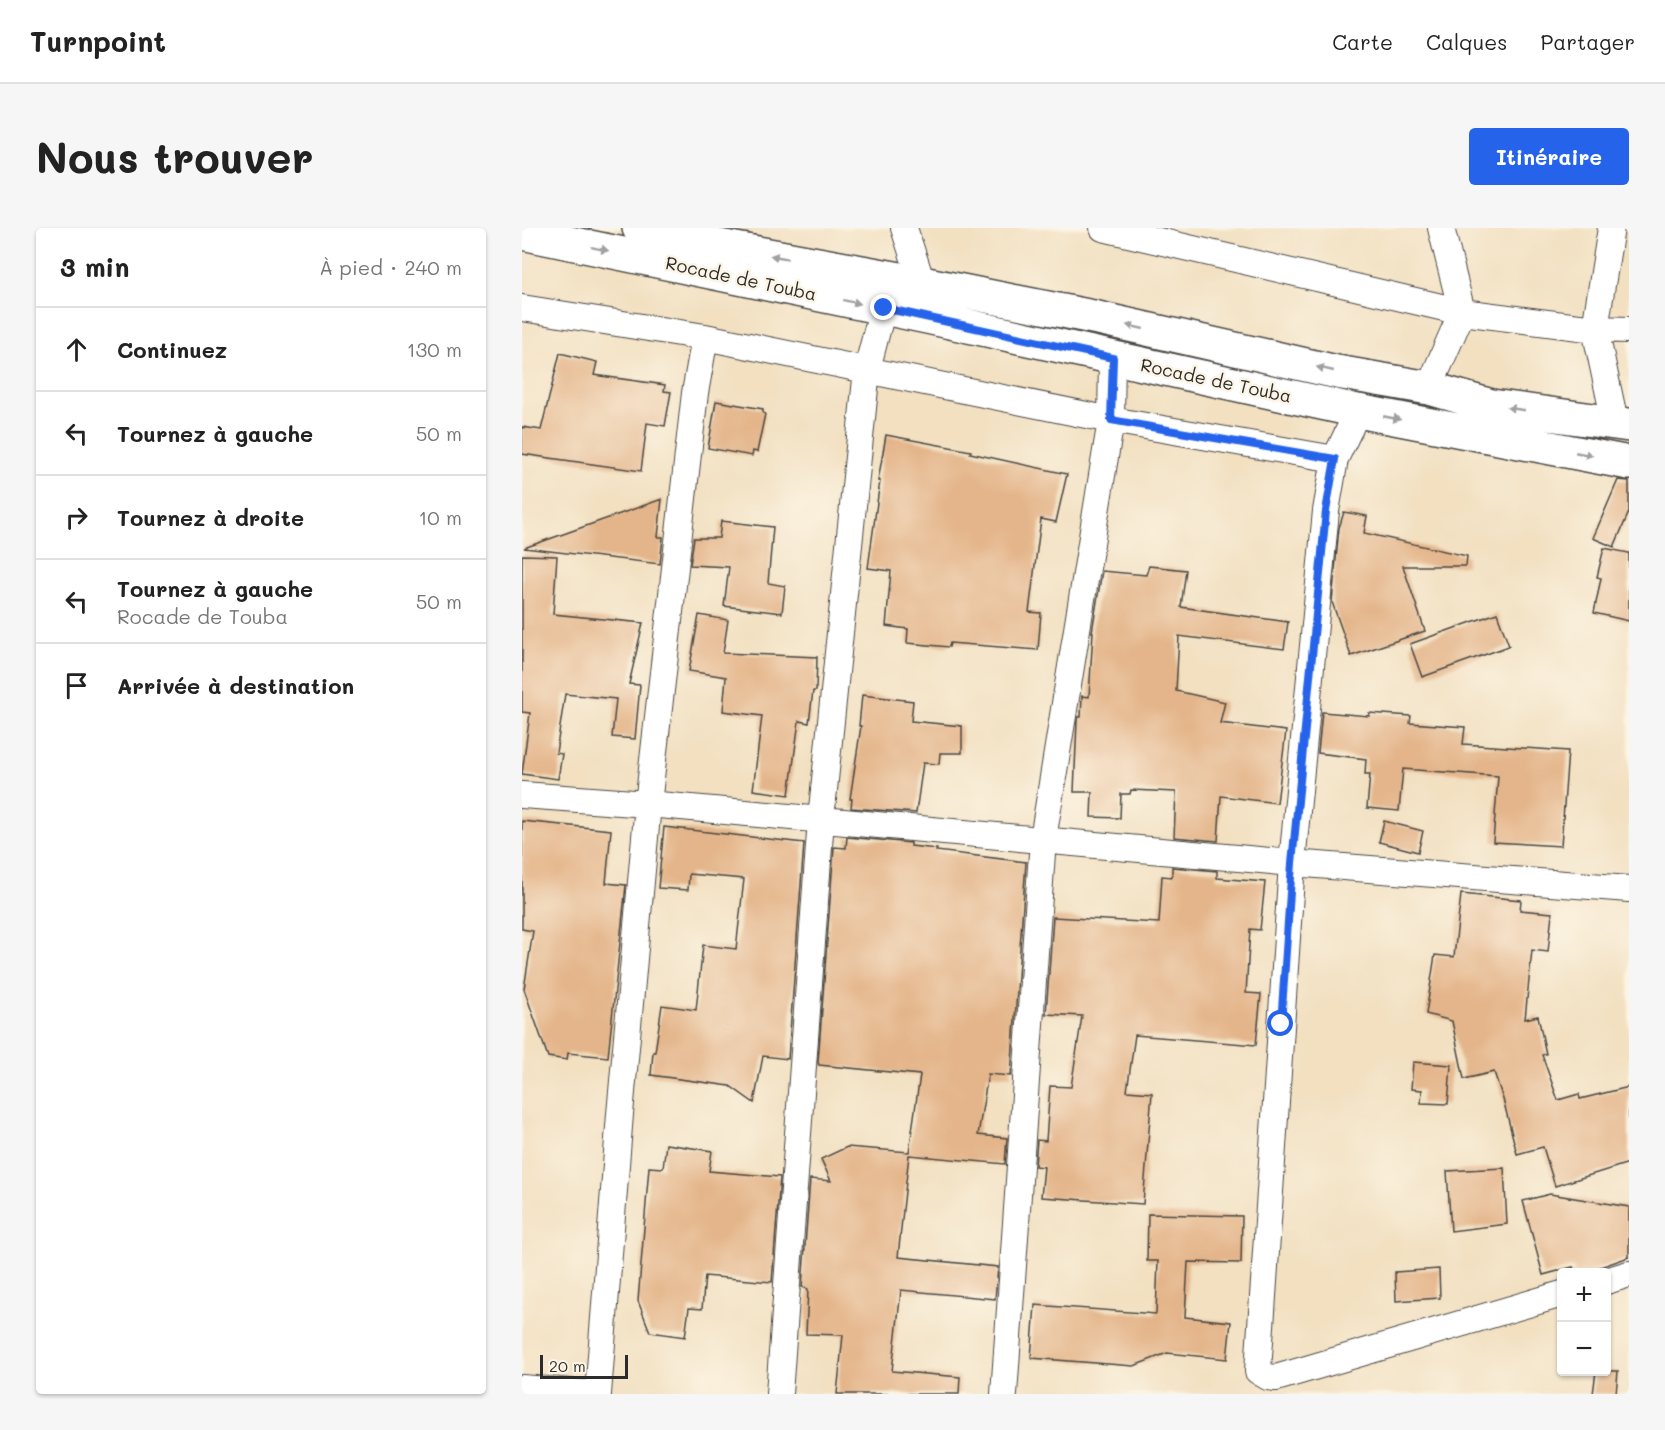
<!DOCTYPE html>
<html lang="fr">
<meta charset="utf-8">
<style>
body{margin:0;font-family:Mali,sans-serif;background:#f6f6f6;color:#222}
.controls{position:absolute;right:18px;bottom:18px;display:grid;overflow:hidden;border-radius:6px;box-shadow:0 2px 4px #0004}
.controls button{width:54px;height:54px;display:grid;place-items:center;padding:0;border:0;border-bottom:2px solid #e0e0e0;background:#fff;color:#222;font:30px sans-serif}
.scale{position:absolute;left:18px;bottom:15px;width:88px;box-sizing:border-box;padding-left:6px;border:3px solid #2b2b2b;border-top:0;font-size:16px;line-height:21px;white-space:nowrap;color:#2b2b2b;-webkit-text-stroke:4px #fcf5e5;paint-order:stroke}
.stop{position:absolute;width:18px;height:18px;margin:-14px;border:4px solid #2563eb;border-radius:50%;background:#fff}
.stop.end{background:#2563eb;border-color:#fff;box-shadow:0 2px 6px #0008}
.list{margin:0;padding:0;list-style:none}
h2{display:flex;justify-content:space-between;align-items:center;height:78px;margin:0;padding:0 24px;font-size:26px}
h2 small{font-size:20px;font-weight:400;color:#767676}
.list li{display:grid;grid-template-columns:39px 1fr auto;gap:18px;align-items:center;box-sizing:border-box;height:84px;padding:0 24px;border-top:2px solid #e0e0e0}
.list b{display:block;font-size:22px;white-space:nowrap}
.list p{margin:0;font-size:20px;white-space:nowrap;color:#767676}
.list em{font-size:20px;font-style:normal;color:#767676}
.icon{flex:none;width:33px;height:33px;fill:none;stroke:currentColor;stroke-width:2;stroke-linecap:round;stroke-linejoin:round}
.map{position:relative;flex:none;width:1107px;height:1166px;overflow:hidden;border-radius:6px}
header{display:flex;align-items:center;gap:36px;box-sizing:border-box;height:84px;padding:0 30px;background:#fff;border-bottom:2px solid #e0e0e0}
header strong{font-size:28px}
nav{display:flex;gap:33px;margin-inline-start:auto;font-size:21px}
.intro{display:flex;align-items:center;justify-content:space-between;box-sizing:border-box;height:144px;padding:0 36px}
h1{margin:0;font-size:42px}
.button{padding:15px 27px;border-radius:6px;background:#2563eb;color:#fff;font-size:21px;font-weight:700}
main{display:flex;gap:36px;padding:0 36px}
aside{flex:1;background:#fff;border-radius:6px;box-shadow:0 2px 4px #0004}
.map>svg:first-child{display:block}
.building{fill:#e4b58a}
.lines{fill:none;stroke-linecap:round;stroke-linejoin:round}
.minor-casing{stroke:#494642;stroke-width:28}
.primary-casing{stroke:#494642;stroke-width:36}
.minor{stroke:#fff;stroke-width:26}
.primary{stroke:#fff;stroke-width:33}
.oneway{fill:#a0a0a0}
.route{stroke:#2563eb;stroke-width:8}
.labels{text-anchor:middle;stroke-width:5;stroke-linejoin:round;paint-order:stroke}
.street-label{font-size:18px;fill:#2b2b2b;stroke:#fcf5e5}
</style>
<header>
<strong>Turnpoint</strong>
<nav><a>Carte</a><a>Calques</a><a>Partager</a></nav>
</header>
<div class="intro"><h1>Nous trouver</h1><a class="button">Itinéraire</a></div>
<main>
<aside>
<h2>3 min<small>À pied · 240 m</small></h2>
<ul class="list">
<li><svg class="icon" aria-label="ahead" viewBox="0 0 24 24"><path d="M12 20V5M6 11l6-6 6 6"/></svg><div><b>Continuez</b></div><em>130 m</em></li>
<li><svg class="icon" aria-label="left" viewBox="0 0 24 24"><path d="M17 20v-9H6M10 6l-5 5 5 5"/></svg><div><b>Tournez à gauche</b></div><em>50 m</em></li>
<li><svg class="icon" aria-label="right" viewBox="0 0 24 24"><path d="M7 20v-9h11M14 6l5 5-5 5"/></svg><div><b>Tournez à droite</b></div><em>10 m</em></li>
<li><svg class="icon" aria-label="left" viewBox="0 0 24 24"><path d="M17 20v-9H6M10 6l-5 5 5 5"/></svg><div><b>Tournez à gauche</b><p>Rocade de Touba</p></div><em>50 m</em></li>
<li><svg class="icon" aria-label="arrive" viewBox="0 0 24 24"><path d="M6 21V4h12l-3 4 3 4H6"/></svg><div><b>Arrivée à destination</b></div></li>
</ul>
</aside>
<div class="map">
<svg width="1107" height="1166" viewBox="0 0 1107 1166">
<rect width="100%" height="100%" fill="#fcf5e5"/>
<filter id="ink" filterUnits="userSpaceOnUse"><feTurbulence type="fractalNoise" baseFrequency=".0167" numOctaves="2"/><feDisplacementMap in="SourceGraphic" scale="12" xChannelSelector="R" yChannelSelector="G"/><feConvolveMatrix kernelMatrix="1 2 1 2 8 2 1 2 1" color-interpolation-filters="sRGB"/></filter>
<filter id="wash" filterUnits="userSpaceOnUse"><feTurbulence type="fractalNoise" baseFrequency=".008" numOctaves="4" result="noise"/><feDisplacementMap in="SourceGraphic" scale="24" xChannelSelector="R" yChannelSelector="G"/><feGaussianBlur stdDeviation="1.35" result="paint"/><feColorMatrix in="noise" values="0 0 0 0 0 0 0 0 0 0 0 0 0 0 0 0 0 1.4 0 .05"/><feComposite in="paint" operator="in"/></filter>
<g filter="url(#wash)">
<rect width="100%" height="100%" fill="#f2e0c1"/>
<g id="blocks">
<path class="building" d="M 38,125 L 75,134 L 72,147 L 143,157 L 142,163 L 149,164 L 143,198 L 125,195 L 119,243 L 0,226 L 0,199 L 19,202 Z
M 194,173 L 241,181 L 241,185 L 243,186 L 235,224 L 231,223 L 230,228 L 186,220 Z
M 364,207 L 449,223 L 448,225 L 545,246 L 534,294 L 519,291 L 507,384 L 519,385 L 516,422 L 428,415 L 427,419 L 385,415 L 386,401 L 364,398 L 369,343 L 346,340 L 358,253 L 356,253 Z
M 1096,252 L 1107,253 L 1107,284 L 1092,319 L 1071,310 Z
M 140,271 L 136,309 L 141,309 L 138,336 L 2,320 Z
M 822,284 L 845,288 L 842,305 L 945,328 L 944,338 L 881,338 L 903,403 L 829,428 L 810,374 L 817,300 Z
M 199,293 L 251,299 L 246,355 L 263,358 L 260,385 L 202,378 L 207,339 L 168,337 L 172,310 L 197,310 Z
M 1082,320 L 1107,325 L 1107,393 L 1072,385 L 1079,350 L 1075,349 Z
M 0,327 L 35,328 L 31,386 L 121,395 L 107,456 L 118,457 L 113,511 L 90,509 L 94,471 L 43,466 L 34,525 L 40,526 L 36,551 L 0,546 L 8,485 L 0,484 Z
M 627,338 L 664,342 L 659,379 L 766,394 L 762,421 L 657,408 L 654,463 L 703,474 L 698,495 L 764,503 L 755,575 L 699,568 L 696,613 L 652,609 L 654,564 L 609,562 L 608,566 L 599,566 L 598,590 L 569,589 L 570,564 L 552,564 L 555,493 L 556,489 L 559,489 L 560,468 L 567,469 L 571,404 L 570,404 L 580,343 L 624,347 Z
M 975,385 L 987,418 L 900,449 L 888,416 Z
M 177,387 L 206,392 L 201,425 L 295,429 L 294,463 L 291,463 L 287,495 L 277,493 L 267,567 L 231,562 L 240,488 L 201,483 L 204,449 L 167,443 Z
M 340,467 L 391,473 L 389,493 L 440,498 L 440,525 L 418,525 L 417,536 L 401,535 L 394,585 L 329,580 L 330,571 L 328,571 L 339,498 L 337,498 Z
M 800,484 L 847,488 L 847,485 L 889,488 L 888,495 L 943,499 L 941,516 L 1046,523 L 1039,618 L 971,614 L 976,548 L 881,541 L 877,583 L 845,580 L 848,546 L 843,546 L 844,531 L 796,525 Z
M 0,593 L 89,602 L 84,655 L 104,657 L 86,829 L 46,825 L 45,832 L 26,829 L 2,761 L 11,703 L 0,701 Z
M 862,593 L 901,603 L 896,624 L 857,614 Z
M 142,599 L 282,615 L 266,831 L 241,828 L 232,875 L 208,858 L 129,847 L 131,824 L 133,824 L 140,777 L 174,782 L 181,717 L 214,721 L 222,651 L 167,646 L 166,662 L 136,660 Z
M 325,609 L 389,615 L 389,618 L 415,621 L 414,623 L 504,634 L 489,848 L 466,846 L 456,907 L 485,910 L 483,936 L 387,927 L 384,954 L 376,1029 L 476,1039 L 473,1071 L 379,1062 L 370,1143 L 438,1149 L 437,1166 L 315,1166 L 321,1107 L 284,1106 L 286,1061 L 280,1059 L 288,951 L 309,953 L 299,931 L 325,919 L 387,924 L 398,847 L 297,837 L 296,834 L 312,619 L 324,620 Z
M 650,639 L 695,643 L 695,650 L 743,654 L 738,702 L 728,701 L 724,765 L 739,766 L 734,817 L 613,807 L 605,863 L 630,865 L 621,976 L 519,969 L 522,939 L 513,938 L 515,912 L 524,913 L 528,858 L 549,859 L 560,788 L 524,786 L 531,689 L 637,695 L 640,648 L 650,649 Z
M 939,666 L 999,672 L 998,682 L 1030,685 L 1026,724 L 1010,722 L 1003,791 L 1016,788 L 1024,826 L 1020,827 L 1036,872 L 1057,866 L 1058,871 L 1107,859 L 1107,935 L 1033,958 L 1021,919 L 995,926 L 981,871 L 972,844 L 942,851 L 930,793 L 904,786 L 913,727 L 932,729 Z
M 891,834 L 929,837 L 926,876 L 899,875 L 900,862 L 889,861 Z
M 144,916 L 190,923 L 187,943 L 258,949 L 250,1054 L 183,1048 L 180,1081 L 167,1080 L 163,1109 L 128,1104 L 116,1073 L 127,939 L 141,940 Z
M 982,940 L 985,996 L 929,1003 L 925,943 Z
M 1028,966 L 1107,979 L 1107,1029 L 1064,1044 L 1053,1044 L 1051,1039 L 1021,1047 L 1001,973 Z
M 626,986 L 720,988 L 719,1035 L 666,1034 L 663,1089 L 709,1094 L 705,1131 L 645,1125 L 612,1138 L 509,1130 L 513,1077 L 634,1086 L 636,1033 L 625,1033 Z
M 917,1041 L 918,1070 L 874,1073 L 873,1044 Z
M 1074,1143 L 1096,1143 L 1094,1166 L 1071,1166 Z"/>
</g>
</g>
<g filter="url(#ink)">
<use href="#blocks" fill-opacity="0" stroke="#494642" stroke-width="1.5"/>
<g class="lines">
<g class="minor-casing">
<path id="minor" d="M 382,0 L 400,55
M 581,0 L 940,84 L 1073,101 L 1107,102
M 1089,0 L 1073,101 L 1093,194
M 0,80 L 183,109 L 589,192 L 813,231
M 907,160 L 940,84 L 919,0
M 836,183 L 813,231 L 804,283 L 770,635 L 736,1143 L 746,1149 L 754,1150 L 1040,1066
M 0,567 L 126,576 L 770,635 L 1107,661
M 1084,1053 L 1107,1046
M 0,1160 L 75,1166
M 76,1166 L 98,886 L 126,576 L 173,165 L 183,109
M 257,1166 L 299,591 L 345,141 L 361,80
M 482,1166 L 521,611 L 589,192 L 590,130"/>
</g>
<g class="primary-casing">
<path id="primary" d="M 117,0 L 181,15 L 400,55 L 576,90 L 815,144 L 907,160 L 970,178 L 1107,197
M 0,5 L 405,89 L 836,183 L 1107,235"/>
</g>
<use href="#minor" class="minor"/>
<use href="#primary" class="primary"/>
</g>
<defs><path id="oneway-solid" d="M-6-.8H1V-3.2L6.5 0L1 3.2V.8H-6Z" transform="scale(1.5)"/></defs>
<g class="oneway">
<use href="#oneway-solid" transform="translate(78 21) rotate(12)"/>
<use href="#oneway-solid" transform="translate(257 29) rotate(-170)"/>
<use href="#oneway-solid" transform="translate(330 74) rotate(12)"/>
<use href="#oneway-solid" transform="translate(613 99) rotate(-167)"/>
<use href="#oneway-solid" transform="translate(803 141) rotate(-167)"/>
<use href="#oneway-solid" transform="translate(994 181) rotate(-172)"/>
<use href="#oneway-solid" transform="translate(870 190) rotate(11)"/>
<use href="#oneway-solid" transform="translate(1062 226) rotate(11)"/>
</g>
</g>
<g class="lines" filter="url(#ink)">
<path class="route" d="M 362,80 L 591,130 L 589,192 L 813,231 L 804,283 L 770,635 L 759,796"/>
</g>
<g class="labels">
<g class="street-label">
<text transform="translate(219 51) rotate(12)" y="6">Rocade de Touba</text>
<text transform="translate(694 153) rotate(12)" y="6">Rocade de Touba</text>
</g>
</g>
</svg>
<div class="controls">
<button>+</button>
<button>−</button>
</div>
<div class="scale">20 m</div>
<div class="stop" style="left:759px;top:796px"></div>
<div class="stop end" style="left:362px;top:80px"></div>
</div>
</main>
